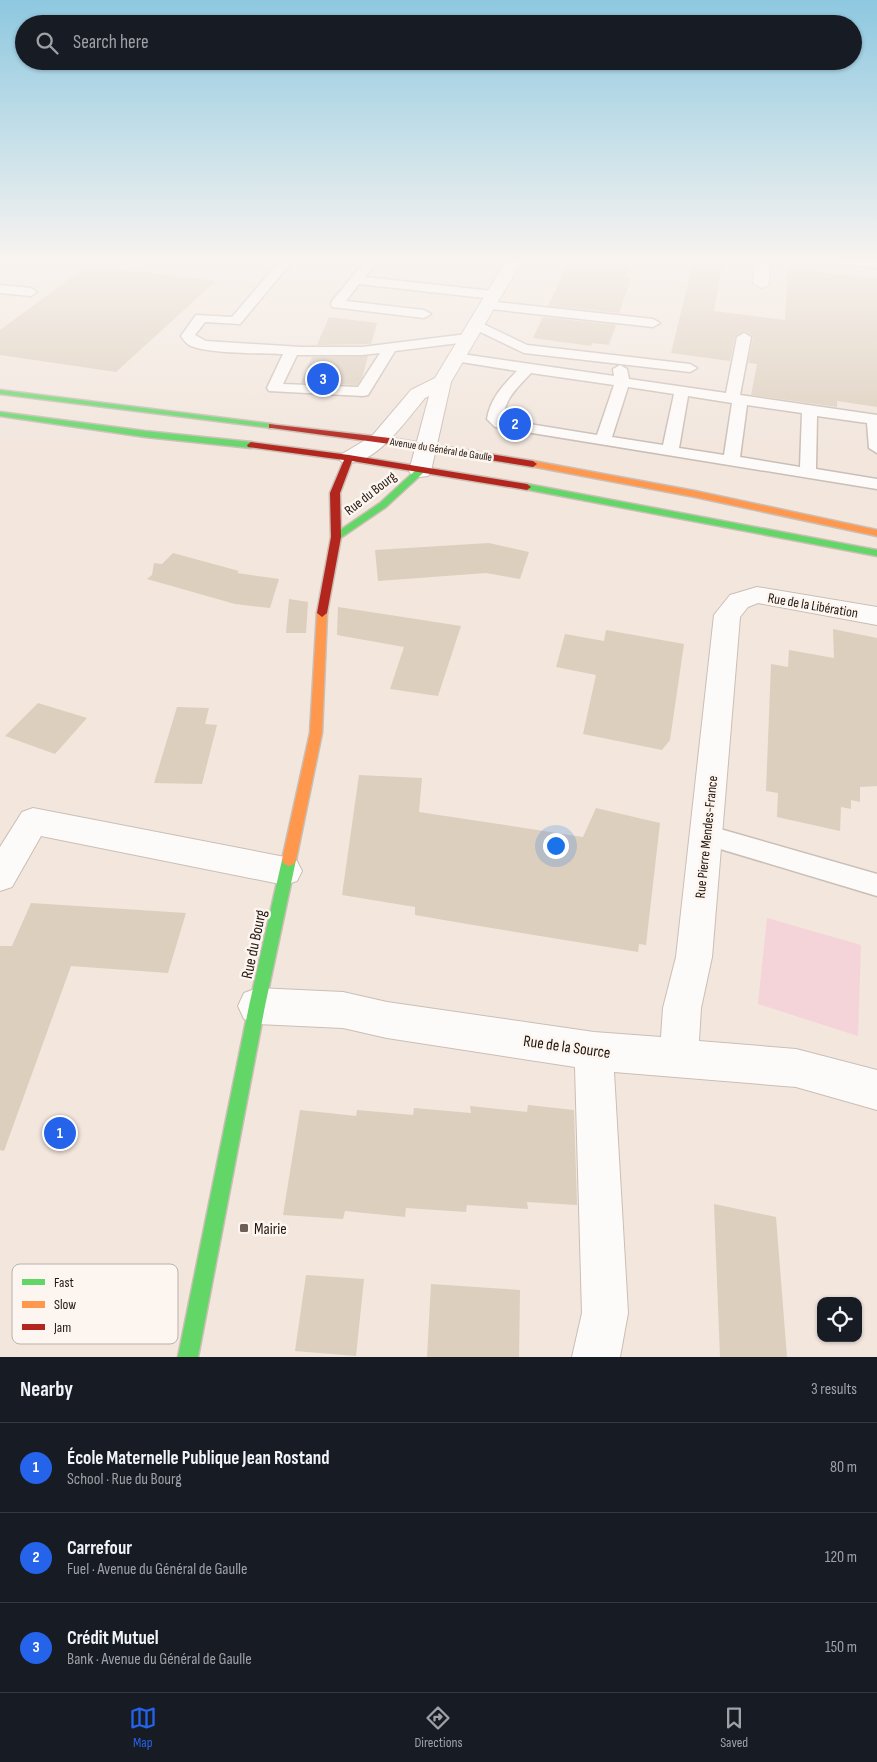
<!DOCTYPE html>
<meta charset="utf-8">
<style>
body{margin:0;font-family:"Sofia Sans Condensed",sans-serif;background:#20242c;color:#f1f3f6}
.controls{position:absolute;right:15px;bottom:15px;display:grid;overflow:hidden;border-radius:10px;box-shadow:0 1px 4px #0004}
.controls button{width:45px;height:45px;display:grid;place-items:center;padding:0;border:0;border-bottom:1px solid #363941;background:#171b24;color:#f1f3f6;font:25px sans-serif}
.you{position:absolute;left:555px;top:845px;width:18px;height:18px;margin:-12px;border:4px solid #fff;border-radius:50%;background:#1a73e8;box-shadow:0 0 0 8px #1a73e833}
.badge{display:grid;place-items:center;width:32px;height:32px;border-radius:50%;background:#2563eb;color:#fff;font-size:16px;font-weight:700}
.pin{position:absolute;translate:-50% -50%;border:2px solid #fff;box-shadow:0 1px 5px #0006}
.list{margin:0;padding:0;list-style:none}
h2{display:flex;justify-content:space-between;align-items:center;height:65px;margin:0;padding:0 20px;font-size:21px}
h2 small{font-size:16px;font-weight:400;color:#9ea1a6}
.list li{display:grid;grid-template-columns:32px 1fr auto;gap:15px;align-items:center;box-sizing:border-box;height:90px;padding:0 20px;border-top:1px solid #363941}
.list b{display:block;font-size:19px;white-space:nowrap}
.list p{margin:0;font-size:16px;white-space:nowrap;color:#9ea1a6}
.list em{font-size:16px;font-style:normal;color:#9ea1a6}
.icon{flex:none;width:28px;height:28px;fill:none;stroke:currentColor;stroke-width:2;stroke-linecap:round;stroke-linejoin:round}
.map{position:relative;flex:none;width:877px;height:1357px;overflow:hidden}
.search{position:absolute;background:#171b24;box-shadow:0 1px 4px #0004;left:15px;right:15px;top:15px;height:55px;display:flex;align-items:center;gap:12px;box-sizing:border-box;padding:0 18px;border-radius:28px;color:#9ea1a6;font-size:19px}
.sheet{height:335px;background:#171b24}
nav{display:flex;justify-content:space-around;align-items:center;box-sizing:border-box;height:70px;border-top:1px solid #363941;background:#171b24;font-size:14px;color:#9ea1a6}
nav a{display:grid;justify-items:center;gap:2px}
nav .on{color:#2563eb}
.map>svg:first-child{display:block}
.green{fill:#f4d4d8}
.building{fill:#ddcfbe}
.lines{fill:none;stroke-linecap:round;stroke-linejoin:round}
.lane-casing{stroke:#cabeb5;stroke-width:3}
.street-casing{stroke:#cabeb5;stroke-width:2}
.fast-casing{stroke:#cabeb5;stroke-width:3}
.slow-casing{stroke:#cabeb5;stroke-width:3}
.jam-casing{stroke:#cabeb5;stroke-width:3}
.lane{fill:#fdfbfa;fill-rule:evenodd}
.street{fill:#fdfbfa;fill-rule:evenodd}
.fast{fill:#63d668;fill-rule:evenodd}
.slow{fill:#ff974d;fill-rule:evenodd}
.jam{fill:#b3261e;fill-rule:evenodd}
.poi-dot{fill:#6b5f56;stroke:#fcf5f0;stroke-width:2}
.labels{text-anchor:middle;stroke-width:5;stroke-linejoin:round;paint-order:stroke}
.far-street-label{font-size:11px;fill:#23160d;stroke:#fcf5f0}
.street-label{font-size:14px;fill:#23160d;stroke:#fcf5f0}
.near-street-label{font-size:16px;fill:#23160d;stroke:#fcf5f0}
.near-poi-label{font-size:16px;fill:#23160d;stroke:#fcf5f0;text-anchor:start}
.key{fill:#fcf5f0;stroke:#bbb2ac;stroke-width:1}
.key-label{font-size:14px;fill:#23160d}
</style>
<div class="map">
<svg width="877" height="1357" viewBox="0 0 877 1357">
<rect width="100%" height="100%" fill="#f2e6dd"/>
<path class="green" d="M 767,918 L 861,945 L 858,1036 L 758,1004 Z"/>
<path class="building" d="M 570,259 L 632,259 L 626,277 L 631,278 L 619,313 L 548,306 Z
M 694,259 L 723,259 L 714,311 L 785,320 L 788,266 L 817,269 L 817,272 L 877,278 L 877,407 L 837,401 L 837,407 L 751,395 L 757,364 L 748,363 L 753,337 L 745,331 L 735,337 L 730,361 L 671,353 Z
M 88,265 L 216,281 L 116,372 L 0,355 L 0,330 Z
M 329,317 L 377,323 L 371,344 L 317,345 Z
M 543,317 L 616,325 L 609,345 L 592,343 L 591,346 L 533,338 Z
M 368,356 L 362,378 L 357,385 L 301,383 L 312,357 Z
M 489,543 L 529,552 L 520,579 L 486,573 L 378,581 L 375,550 Z
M 173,553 L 239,571 L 237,573 L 279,579 L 270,608 L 235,604 L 147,579 L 152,575 L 154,563 L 162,564 Z
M 289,599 L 308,602 L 306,633 L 286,633 Z
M 338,607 L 461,626 L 438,696 L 390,689 L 404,647 L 337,635 Z
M 833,629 L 877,638 L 877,786 L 860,787 L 860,802 L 851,800 L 851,809 L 841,807 L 840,831 L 777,817 L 778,793 L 766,791 L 771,664 L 788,667 L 789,650 L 834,658 Z
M 606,630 L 684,644 L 670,740 L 662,750 L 583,734 L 596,675 L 556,667 L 565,634 L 604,641 Z
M 38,703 L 87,718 L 55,754 L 5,736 Z
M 177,707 L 209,708 L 205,724 L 217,725 L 202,784 L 154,783 Z
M 359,775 L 422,778 L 419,812 L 583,837 L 596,808 L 660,823 L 646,945 L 639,944 L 638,952 L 467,924 L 415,915 L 415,907 L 342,895 Z
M 31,903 L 186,913 L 168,973 L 71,966 L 4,1151 L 0,1150 L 0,946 L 12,946 Z
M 528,1105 L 574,1110 L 577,1205 L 527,1202 L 528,1209 L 467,1205 L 466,1212 L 406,1208 L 405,1217 L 345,1211 L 343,1219 L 283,1215 L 300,1110 L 356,1116 L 357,1110 L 413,1115 L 414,1108 L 471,1113 L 470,1106 L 527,1112 Z
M 714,1204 L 776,1217 L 787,1357 L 720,1357 Z
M 306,1275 L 364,1279 L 356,1356 L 295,1351 Z
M 431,1284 L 520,1290 L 519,1357 L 427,1357 Z"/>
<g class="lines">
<g class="lane-casing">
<path id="lane" d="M 367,259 L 379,259 L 365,277 L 493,291 L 499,295 L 493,299 L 359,284 L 346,301 L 424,310 L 431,314 L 424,318 L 332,307 L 331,304 L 332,301 Z
M 283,261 L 289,265 L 240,324 L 205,322 L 195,335 L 206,341 L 301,347 L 362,347 L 467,334 L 474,338 L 467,342 L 395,351 L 368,395 L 363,396 L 269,391 L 267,388 L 283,354 C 263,353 205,354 189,345 C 186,343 183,339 181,336 L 196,315 L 232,317 L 279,262 ZM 380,353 L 358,387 L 283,384 L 297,355 L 362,355 Z
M 0,285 L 31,288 L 37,292 L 31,296 L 0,293 Z
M 487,301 L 653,319 L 660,323 L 653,327 L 482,308 L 481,305 Z
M 475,320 L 527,345 L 690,364 L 697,368 L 690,372 L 524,353 L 470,327 L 468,324 Z
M 744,333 L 751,337 L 740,395 L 877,415 L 877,453 L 869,448 L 867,423 L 817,416 L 816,469 L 877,479 L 877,489 L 495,427 L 487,419 C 490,399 503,385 517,371 L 455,361 L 448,357 L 455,353 L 614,376 L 613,369 L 620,365 L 627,369 L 629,379 L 726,393 L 737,337 ZM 531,373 L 614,385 L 597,435 L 505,420 L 503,418 C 505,398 518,387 531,373 ZM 628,387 L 674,394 L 663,445 L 612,437 ZM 688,396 L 732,403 L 724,455 L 679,448 ZM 747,405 L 802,413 L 800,467 L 740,457 Z
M 706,825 L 877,874 L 877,896 L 697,842 L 694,835 L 697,828 Z"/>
</g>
<g class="street-casing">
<path id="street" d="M 507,259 L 523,259 L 451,382 L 431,471 L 428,476 L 420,477 L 412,476 L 409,471 L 429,396 L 425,398 C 407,419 373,470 342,462 L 338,458 L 342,454 L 372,436 L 411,390 L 435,378 Z
M 755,259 L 771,259 L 769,283 L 767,286 L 761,288 L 753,283 Z
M 833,259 L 877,259 L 877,268 L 841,264 Z
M 757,587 L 877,607 L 877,625 L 758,603 L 748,607 L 740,617 L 712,957 L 701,1008 L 699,1041 L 796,1049 L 877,1070 L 877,1110 L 796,1087 L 614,1072 L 628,1313 L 620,1357 L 572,1357 L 582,1313 L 575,1067 L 387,1038 L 343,1028 L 257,1024 L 244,1019 L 238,1006 L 244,993 L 257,988 L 343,992 L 387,1002 L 594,1032 L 661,1037 L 663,1008 L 676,957 L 714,615 L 730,595 Z
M 33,808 L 285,857 L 297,861 L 302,871 L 297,881 L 285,885 L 41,836 L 12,887 L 0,891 L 0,847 L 22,812 Z"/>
</g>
<g class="fast-casing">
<path id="fast" d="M 0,390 L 272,424 L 276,426 L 272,428 L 0,394 Z
M 0,412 L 145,431 L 251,442 L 255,445 L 251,448 L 145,437 L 0,416 Z
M 420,468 L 424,471 L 423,473 L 386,507 L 339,539 L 333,539 L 333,535 L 380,503 L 417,469 Z
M 527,484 L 877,550 L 877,556 L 524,489 L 523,487 Z
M 289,854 L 294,856 L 296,860 L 265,1006 L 198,1357 L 178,1357 L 249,1006 L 282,860 L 284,856 Z"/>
</g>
<g class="slow-casing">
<path id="slow" d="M 533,461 L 695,491 L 877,530 L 877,536 L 695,497 L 530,466 L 529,464 Z
M 322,609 L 327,613 L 322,733 L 296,860 L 294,864 L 289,866 L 284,864 L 282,860 L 310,733 L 317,613 Z"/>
</g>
<g class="jam-casing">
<path id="jam" d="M 269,424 L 390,438 L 533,461 L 537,464 L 533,467 L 390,444 L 272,428 L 269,428 Z
M 251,442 L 349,455 L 527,484 L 531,487 L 527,490 L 352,461 L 340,493 L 341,537 L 327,613 L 322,617 L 317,613 L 331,537 L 330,493 L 344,460 L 248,447 L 247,445 Z"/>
</g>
<use href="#lane" class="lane"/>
<use href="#street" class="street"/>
<use href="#fast" class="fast"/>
<use href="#slow" class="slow"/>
<use href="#jam" class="jam"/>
</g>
<linearGradient id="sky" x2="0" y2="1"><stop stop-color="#8dc8e0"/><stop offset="0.58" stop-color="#f9f4f0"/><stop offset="1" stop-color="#f9f4f0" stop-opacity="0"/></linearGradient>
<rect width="877" height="449" fill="url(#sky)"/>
<rect class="poi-dot" x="239" y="1223" width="10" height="10" rx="2.5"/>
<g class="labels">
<g class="far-street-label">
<text transform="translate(441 449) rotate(9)" y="4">Avenue du Général de Gaulle</text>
</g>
<g class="street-label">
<text transform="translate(370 493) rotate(-38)" y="5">Rue du Bourg</text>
<text transform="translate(813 605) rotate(10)" y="5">Rue de la Libération</text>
<text transform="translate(706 837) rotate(-84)" y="5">Rue Pierre Mendes-France</text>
</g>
<g class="near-street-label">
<text transform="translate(253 944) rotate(-78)" y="6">Rue du Bourg</text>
<text transform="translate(567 1046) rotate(8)" y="6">Rue de la Source</text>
</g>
<g class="near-poi-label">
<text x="254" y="1234">Mairie</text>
</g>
</g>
<rect x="12" y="1264" width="166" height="80" rx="8" class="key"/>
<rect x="22" y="1279" width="23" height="6" fill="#63d668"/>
<rect x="22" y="1301" width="23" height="7" fill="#ff974d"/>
<rect x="22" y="1324" width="23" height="6" fill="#b3261e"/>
<g class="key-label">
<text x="54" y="1287">Fast</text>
<text x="54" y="1309">Slow</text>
<text x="54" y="1332">Jam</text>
</g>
</svg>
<div class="controls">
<button><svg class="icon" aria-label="locate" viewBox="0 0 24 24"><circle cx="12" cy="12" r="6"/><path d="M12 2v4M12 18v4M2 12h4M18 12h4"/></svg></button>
</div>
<div class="you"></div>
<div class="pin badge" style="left:60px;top:1133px">1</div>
<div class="pin badge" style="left:515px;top:424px">2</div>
<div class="pin badge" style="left:323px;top:379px">3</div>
<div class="search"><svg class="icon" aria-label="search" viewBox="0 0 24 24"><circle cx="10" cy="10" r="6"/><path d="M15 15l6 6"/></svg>Search here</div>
</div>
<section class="sheet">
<h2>Nearby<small>3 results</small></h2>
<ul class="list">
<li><span class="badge">1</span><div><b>École Maternelle Publique Jean Rostand</b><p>School · Rue du Bourg</p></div><em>80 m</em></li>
<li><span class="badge">2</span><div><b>Carrefour</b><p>Fuel · Avenue du Général de Gaulle</p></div><em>120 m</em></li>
<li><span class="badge">3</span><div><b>Crédit Mutuel</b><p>Bank · Avenue du Général de Gaulle</p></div><em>150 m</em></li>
</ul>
</section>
<nav>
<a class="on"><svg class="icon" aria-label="map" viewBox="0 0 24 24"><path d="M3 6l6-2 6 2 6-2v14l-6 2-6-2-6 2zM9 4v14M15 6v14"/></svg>Map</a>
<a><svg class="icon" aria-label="directions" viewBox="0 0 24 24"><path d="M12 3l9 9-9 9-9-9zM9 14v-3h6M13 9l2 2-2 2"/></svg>Directions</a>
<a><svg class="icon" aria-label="saved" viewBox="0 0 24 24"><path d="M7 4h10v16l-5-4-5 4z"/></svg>Saved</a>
</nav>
